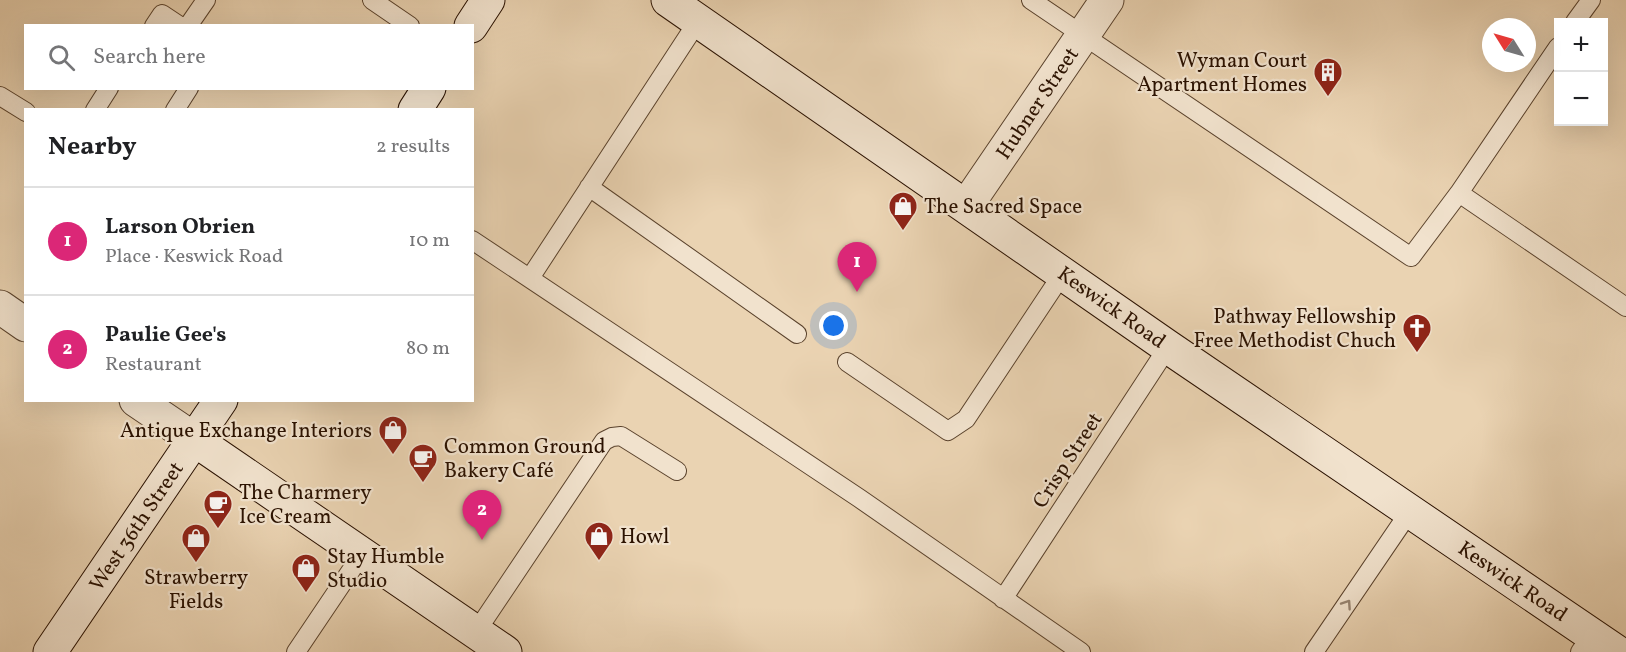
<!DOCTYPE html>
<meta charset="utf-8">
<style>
body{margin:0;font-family:Vollkorn,serif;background:#f6f6f6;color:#202124}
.controls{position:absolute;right:18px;top:18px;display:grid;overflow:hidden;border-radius:0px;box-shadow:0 6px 24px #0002}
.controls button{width:54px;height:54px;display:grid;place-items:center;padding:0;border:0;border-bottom:2px solid #e0e0e0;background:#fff;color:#202124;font:30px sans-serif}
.compass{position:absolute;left:1482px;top:18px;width:54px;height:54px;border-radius:50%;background:#fff;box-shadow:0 6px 24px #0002;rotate:307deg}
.you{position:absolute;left:834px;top:326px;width:21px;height:21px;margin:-15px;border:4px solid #fff;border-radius:50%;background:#1a73e8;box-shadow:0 0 0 9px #1a73e833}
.badge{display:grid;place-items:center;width:39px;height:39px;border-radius:50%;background:#db2777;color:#fff;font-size:20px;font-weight:700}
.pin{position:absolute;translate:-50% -50px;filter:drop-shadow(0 2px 3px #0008)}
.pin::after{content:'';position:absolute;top:32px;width:21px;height:18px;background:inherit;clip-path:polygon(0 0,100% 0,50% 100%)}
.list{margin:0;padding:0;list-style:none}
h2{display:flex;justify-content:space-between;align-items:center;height:78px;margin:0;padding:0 24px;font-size:26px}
h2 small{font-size:20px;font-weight:400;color:#757577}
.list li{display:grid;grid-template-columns:39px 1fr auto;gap:18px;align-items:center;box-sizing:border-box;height:108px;padding:0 24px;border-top:2px solid #e0e0e0}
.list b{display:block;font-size:22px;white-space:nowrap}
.list p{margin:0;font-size:20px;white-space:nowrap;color:#757577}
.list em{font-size:20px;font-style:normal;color:#757577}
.icon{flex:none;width:33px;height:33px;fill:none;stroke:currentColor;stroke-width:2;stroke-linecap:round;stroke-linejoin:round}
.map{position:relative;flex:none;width:1626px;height:652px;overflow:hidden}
.search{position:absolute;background:#fff;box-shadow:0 6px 24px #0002;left:24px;top:24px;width:450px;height:66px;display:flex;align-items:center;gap:15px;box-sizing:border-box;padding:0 21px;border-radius:0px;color:#757577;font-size:22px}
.panel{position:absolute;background:#fff;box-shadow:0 6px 24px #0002;left:24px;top:108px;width:450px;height:294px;border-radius:0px}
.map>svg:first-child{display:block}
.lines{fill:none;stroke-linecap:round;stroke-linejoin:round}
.lane-casing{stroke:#5a422c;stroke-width:20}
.street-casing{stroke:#5a422c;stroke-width:35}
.secondary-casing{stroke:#2a1100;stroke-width:35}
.lane{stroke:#f1e2cd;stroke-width:18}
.street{stroke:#f1e2cd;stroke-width:33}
.secondary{stroke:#f1e2cd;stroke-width:33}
.oneway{stroke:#978471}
.labels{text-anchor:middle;stroke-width:4.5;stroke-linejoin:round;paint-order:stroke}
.poi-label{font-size:21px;fill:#2a1100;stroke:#f1e2cd;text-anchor:start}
.street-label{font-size:21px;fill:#2a1100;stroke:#f1e2cd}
</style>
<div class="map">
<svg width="1626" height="652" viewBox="0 0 1626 652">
<rect width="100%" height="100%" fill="#ead3b2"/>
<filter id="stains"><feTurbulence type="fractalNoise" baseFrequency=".00333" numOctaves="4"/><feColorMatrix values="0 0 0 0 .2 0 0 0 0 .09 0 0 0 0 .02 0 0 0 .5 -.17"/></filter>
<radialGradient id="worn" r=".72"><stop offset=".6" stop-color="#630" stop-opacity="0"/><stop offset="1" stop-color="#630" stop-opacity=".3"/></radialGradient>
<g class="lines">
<g class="lane-casing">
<path id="lane" d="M 372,0 L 410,26
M 1031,0 L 1411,257 L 1459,193 L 1626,307
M 1575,22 L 1591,0
M 154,26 L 162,14 L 180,26
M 188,26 L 206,0
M 0,96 L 26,112
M 95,110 L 109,88
M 175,110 L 189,88
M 589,187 L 797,334
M 1459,193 L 1558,47
M 472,240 L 859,498 L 1081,652
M 530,278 L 698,21
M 847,362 L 948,431 L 966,419 L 1063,273
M 1003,599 L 1168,347
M 476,632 L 604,441 L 612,437 L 621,436 L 677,471
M 296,652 L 362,554
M 1314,652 L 1410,511
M 1580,652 L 1592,635"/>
</g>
<g class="street-casing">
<path id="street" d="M 967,205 L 1107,0
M 0,307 L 26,325
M 136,400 L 195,440"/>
</g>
<g class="secondary-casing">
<path id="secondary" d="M 668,0 L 1168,347 L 1617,652
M 471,26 L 488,0
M 415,110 L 429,88
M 195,440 L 505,652
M 50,652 L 221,400"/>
</g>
<use href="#lane" class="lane"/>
<use href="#street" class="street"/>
<use href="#secondary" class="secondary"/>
</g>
<defs><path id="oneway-chevron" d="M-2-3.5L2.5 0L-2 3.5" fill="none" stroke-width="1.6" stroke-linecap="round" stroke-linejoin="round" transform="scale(1.5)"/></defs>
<use class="oneway" href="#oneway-chevron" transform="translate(1347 604) rotate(-56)"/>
<defs>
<g id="building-pin" transform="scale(1.5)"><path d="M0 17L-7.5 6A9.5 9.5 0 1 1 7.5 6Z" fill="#8f2418" stroke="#f1e2cd"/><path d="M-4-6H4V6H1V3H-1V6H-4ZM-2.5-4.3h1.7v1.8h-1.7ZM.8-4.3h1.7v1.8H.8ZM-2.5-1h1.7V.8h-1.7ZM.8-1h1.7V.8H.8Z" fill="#fff"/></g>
<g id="shop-pin" transform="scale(1.5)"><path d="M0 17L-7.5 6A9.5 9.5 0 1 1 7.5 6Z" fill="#8f2418" stroke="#f1e2cd"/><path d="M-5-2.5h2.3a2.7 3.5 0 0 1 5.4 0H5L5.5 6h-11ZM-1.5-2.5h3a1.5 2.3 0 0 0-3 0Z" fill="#fff"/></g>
<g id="church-pin" transform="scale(1.5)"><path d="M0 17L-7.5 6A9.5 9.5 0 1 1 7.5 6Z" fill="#8f2418" stroke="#f1e2cd"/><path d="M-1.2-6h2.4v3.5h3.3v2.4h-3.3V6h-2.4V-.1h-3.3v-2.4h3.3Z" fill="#fff"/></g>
<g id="cafe-pin" transform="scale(1.5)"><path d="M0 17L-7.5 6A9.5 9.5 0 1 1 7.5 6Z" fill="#8f2418" stroke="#f1e2cd"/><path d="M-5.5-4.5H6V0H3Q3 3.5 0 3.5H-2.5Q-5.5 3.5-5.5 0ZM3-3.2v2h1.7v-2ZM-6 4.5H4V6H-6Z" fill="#fff"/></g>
</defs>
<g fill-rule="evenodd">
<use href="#building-pin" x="1328" y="72"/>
<use href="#shop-pin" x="903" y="206"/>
<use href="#church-pin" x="1417" y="328"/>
<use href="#shop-pin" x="393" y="430"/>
<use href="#cafe-pin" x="423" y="458"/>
<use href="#cafe-pin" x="218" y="504"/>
<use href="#shop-pin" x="599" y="536"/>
<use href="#shop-pin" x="196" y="538"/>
<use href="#shop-pin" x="306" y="568"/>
</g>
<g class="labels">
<g class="poi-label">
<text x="1307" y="67" text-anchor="end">Wyman Court<tspan x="1307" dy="24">Apartment Homes</tspan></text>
<text x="924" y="213">The Sacred Space</text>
<text x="1396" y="323" text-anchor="end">Pathway Fellowship<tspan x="1396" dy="24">Free Methodist Chuch</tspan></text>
<text x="372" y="437" text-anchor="end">Antique Exchange Interiors</text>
<text x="444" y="453">Common Ground<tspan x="444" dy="24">Bakery Café</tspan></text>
<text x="239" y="499">The Charmery<tspan x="239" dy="24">Ice Cream</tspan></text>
<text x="620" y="543">Howl</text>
<text x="327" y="563">Stay Humble<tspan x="327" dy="24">Studio</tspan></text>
<text x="196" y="584" text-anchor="middle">Strawberry<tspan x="196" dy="24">Fields</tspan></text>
</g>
<g class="street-label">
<text transform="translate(1037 103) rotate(-56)" y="7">Hubner Street</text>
<text transform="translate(1112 307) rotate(35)" y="7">Keswick Road</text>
<text transform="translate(1067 460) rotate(-57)" y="7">Crisp Street</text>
<text transform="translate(136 526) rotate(-56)" y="7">West 36th Street</text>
<text transform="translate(1513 581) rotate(34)" y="7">Keswick Road</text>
</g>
</g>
<rect width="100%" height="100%" filter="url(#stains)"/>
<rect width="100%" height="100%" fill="url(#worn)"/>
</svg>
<div class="controls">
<button>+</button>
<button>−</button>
</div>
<svg class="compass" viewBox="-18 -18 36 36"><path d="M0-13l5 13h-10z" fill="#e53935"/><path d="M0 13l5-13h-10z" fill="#757577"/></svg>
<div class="you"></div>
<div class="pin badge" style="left:857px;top:292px">1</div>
<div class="pin badge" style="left:482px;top:540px">2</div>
<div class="search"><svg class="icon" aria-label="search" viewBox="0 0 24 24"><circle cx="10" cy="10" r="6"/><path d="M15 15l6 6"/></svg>Search here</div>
<section class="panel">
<h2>Nearby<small>2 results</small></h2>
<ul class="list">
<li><span class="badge">1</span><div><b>Larson Obrien</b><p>Place · Keswick Road</p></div><em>10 m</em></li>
<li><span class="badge">2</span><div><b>Paulie Gee's</b><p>Restaurant</p></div><em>80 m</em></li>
</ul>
</section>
</div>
